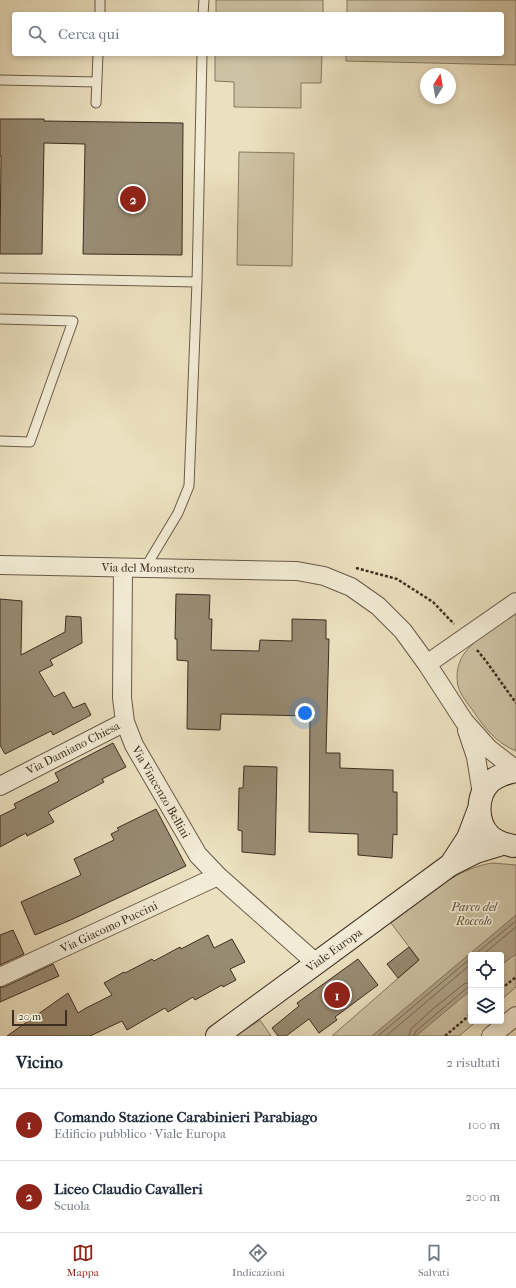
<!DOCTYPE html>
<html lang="it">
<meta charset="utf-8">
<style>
body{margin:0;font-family:"IM FELL French Canon",serif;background:#f6f6f7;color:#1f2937}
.controls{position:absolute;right:12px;bottom:12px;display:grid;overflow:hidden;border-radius:4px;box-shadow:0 2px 6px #0003}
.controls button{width:36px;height:36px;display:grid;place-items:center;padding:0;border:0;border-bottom:1px solid #e0e1e3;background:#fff;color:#1f2937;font:20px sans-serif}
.compass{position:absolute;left:420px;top:68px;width:36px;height:36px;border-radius:50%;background:#fff;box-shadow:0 2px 6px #0003;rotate:11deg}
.scale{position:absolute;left:12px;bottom:10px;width:55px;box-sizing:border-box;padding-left:4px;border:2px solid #3e2e21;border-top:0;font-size:11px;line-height:14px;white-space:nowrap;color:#3e2e21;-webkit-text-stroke:3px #f2ebd5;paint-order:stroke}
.you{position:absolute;left:305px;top:713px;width:14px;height:14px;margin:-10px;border:3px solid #fff;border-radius:50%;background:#1a73e8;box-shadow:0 0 0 6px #1a73e833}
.badge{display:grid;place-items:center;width:26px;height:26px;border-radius:50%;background:#8f2418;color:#fff;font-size:13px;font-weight:700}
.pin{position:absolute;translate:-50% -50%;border:2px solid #fff;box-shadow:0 1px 4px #0006}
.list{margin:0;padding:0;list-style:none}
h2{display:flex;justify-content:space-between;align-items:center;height:52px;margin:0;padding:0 16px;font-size:17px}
h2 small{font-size:13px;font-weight:400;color:#747a83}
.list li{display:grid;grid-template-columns:26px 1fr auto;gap:12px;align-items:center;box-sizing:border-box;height:72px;padding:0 16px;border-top:1px solid #e0e1e3}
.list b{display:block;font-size:15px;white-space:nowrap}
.list p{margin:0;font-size:13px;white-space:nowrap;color:#747a83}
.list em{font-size:13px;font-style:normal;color:#747a83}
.icon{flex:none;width:22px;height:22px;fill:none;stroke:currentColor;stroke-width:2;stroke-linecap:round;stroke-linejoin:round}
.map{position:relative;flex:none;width:516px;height:1036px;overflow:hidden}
.search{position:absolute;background:#fff;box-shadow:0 2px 6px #0003;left:12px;right:12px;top:12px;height:44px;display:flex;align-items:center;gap:10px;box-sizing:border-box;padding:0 14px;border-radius:4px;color:#747a83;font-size:15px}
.sheet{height:196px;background:#fff}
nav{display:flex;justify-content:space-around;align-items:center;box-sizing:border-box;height:56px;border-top:1px solid #e0e1e3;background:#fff;font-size:11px;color:#747a83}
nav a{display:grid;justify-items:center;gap:2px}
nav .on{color:#8f2418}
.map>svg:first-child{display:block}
.green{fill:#cec2a4;stroke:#867862}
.water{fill:#b0a389;stroke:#82745f}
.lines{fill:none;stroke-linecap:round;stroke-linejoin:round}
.shore{stroke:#776855;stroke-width:1}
.building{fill:#988b73;stroke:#3e2e21}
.lane-casing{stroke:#695a48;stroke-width:11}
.street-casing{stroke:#695a48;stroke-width:20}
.secondary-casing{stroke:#3e2e21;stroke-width:24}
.path{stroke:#3e2e21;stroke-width:2.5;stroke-dasharray:3 2;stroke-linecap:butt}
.lane{stroke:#f2ebd5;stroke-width:9}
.street{stroke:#f2ebd5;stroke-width:18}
.secondary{stroke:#f2ebd5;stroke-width:22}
.labels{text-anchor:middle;stroke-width:3.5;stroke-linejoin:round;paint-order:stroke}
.street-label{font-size:12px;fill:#3e2e21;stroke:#f2ebd5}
.park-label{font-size:12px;font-style:italic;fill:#5b4c3b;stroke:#f2ebd5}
</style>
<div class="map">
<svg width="516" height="1036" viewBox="0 0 516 1036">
<rect width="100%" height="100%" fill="#ebe0bf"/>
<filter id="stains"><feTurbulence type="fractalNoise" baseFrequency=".005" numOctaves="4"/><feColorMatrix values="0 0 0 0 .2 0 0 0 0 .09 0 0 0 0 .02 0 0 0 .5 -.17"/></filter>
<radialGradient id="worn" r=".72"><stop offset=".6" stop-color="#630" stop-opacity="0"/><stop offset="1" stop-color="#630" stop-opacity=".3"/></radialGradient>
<path class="green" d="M 216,0 L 323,0 L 323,14 L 216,14 Z
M 347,0 L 516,0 L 516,65 L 346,61 L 346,54 L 502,54 L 502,14 L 347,14 Z
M 215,54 L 322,54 L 321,83 L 301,83 L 301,108 L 234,107 L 234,82 L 215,81 Z
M 239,152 L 294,153 L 292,266 L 237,265 Z
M 516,611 L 516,751 C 497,743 485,729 474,712 C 468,704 461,696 458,686 C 456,678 457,667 461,659 C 468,643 501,622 516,611 Z
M 492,863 L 516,865 L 516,987 L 501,1000 L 501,955 L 471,955 L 471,1021 L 477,1021 L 459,1036 L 332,1036 L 419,960 L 391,923 C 421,900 454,869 492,863 Z
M 260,1020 L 271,1036 L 236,1036 Z"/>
<path class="water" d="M 516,915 L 516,954 L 501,965 L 501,955 L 471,955 L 471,990 L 416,1036 L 372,1036 Z"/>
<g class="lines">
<path class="shore" d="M 474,955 L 516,921
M 482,955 L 516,927
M 378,1036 L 471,958
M 386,1036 L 471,964
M 409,1036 L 411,1029 L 434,1008 L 464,984 L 471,982
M 414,1036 L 416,1031 L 467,988 L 471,987"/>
</g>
<path class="building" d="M 0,119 L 44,119 L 44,121 L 183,123 L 182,255 L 83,254 L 85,144 L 44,143 L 42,254 L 0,254 L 1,156 L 0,156 Z
M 176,594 L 210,595 L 209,619 L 212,619 L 211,650 L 259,651 L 260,640 L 292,641 L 292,619 L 326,620 L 326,639 L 329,639 L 326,753 L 340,753 L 340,768 L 393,770 L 393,792 L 397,792 L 397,835 L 393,834 L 392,858 L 358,855 L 358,834 L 309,832 L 310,716 L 221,714 L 220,730 L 187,729 L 188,661 L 177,660 L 177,639 L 175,639 Z
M 0,599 L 22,601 L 21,655 L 65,632 L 66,616 L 81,617 L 82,643 L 50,660 L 53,665 L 39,672 L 54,697 L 64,692 L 73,708 L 85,703 L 91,715 L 53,735 L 51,731 L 5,754 L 0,745 Z
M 113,743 L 126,767 L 102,779 L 104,782 L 48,812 L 54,822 L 27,836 L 26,833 L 0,847 L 0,816 L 16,808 L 14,804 L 59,781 L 55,773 Z
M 244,766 L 277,767 L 275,855 L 242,852 L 242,831 L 238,830 L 239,788 L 243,788 Z
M 156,809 L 186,866 L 73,919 L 35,935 L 21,902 L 81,875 L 74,859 L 114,840 L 111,834 L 119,830 L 117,828 Z
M 13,930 L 24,954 L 0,965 L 0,935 Z
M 208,935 L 214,948 L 232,939 L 245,962 L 230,969 L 236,980 L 223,987 L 222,985 L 195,1000 L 193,997 L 168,1012 L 165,1008 L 127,1030 L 122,1021 L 90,1036 L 7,1036 L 68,993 L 78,1013 L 86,1008 L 112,995 L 104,983 L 124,972 L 125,973 L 152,959 L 154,961 L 180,947 L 181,949 Z
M 409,947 L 419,960 L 398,978 L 387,964 Z
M 358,959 L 378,985 L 335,1017 L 337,1020 L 319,1033 L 309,1019 L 286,1036 L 278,1036 L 272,1028 L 299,1006 L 297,1003 Z
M 53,964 L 59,976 L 0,1002 L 0,987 L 4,987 Z"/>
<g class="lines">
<g class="lane-casing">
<path id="lane" d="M 100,14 L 100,0
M 203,14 L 204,0
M 0,80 L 97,82
M 96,103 L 98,54
M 0,278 L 197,282 L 189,486 L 178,513 L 145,568
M 197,282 L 202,54
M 0,319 L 73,321 L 30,442 L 0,441"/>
</g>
<g class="street-casing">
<path id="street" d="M 0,565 L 297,571 L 324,576 L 351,587 L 378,606 L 403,631 L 427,664 L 464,721 L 488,748 L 516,770
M 123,568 L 122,698 L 125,722 L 134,745 L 198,855 L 218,876 L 316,963
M 427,664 L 516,602
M 467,730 L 476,757 L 482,794
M 0,786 L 125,722
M 0,977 L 218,876
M 491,1036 L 516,1016"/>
</g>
<g class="secondary-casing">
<path id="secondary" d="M 513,846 C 504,844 497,842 490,836 C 476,822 476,796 490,782 C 498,775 507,773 516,771
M 451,864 L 468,838 L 479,809
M 217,1036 L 450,865 L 476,852 L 502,844"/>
</g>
<path class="path" d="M 356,568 L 397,579 L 433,602 L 454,624
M 477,650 L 486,661 L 516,703
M 501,989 L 516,977
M 445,1036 L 471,1014"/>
<use href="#lane" class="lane"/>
<use href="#street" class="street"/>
<use href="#secondary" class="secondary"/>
</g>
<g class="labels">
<g class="street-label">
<text transform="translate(148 568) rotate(1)" y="4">Via del Monastero</text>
<text transform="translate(73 748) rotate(-27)" y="4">Via Damiano Chiesa</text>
<text transform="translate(161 792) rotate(60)" y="4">Via Vincenzo Bellini</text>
<text transform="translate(109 927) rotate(-25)" y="4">Via Giacomo Puccini</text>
<text transform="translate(334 950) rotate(-36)" y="4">Viale Europa</text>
</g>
<g class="park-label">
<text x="474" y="911">Parco del<tspan x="474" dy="14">Roccolo</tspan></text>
</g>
</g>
<rect width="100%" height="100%" filter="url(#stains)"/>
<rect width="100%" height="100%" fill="url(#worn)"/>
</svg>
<div class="controls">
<button><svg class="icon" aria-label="locate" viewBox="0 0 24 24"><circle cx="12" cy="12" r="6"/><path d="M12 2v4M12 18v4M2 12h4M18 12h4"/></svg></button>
<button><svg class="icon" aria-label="layers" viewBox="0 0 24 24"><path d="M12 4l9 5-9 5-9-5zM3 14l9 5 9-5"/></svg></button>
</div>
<svg class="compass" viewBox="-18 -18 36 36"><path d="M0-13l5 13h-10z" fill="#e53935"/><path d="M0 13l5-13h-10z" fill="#747a83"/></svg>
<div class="scale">20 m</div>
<div class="you"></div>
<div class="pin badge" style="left:337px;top:995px">1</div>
<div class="pin badge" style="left:133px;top:199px">2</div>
<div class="search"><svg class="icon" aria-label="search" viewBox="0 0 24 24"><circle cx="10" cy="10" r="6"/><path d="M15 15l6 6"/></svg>Cerca qui</div>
</div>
<section class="sheet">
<h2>Vicino<small>2 risultati</small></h2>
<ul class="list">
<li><span class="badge">1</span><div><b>Comando Stazione Carabinieri Parabiago</b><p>Edificio pubblico · Viale Europa</p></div><em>100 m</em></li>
<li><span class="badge">2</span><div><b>Liceo Claudio Cavalleri</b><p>Scuola</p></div><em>200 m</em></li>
</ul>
</section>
<nav>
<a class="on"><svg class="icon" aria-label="map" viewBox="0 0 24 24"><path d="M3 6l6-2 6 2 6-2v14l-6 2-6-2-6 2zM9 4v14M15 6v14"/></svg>Mappa</a>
<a><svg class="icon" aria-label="directions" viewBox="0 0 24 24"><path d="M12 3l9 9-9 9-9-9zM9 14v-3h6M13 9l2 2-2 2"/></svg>Indicazioni</a>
<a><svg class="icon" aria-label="saved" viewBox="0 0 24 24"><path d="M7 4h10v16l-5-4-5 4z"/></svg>Salvati</a>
</nav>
